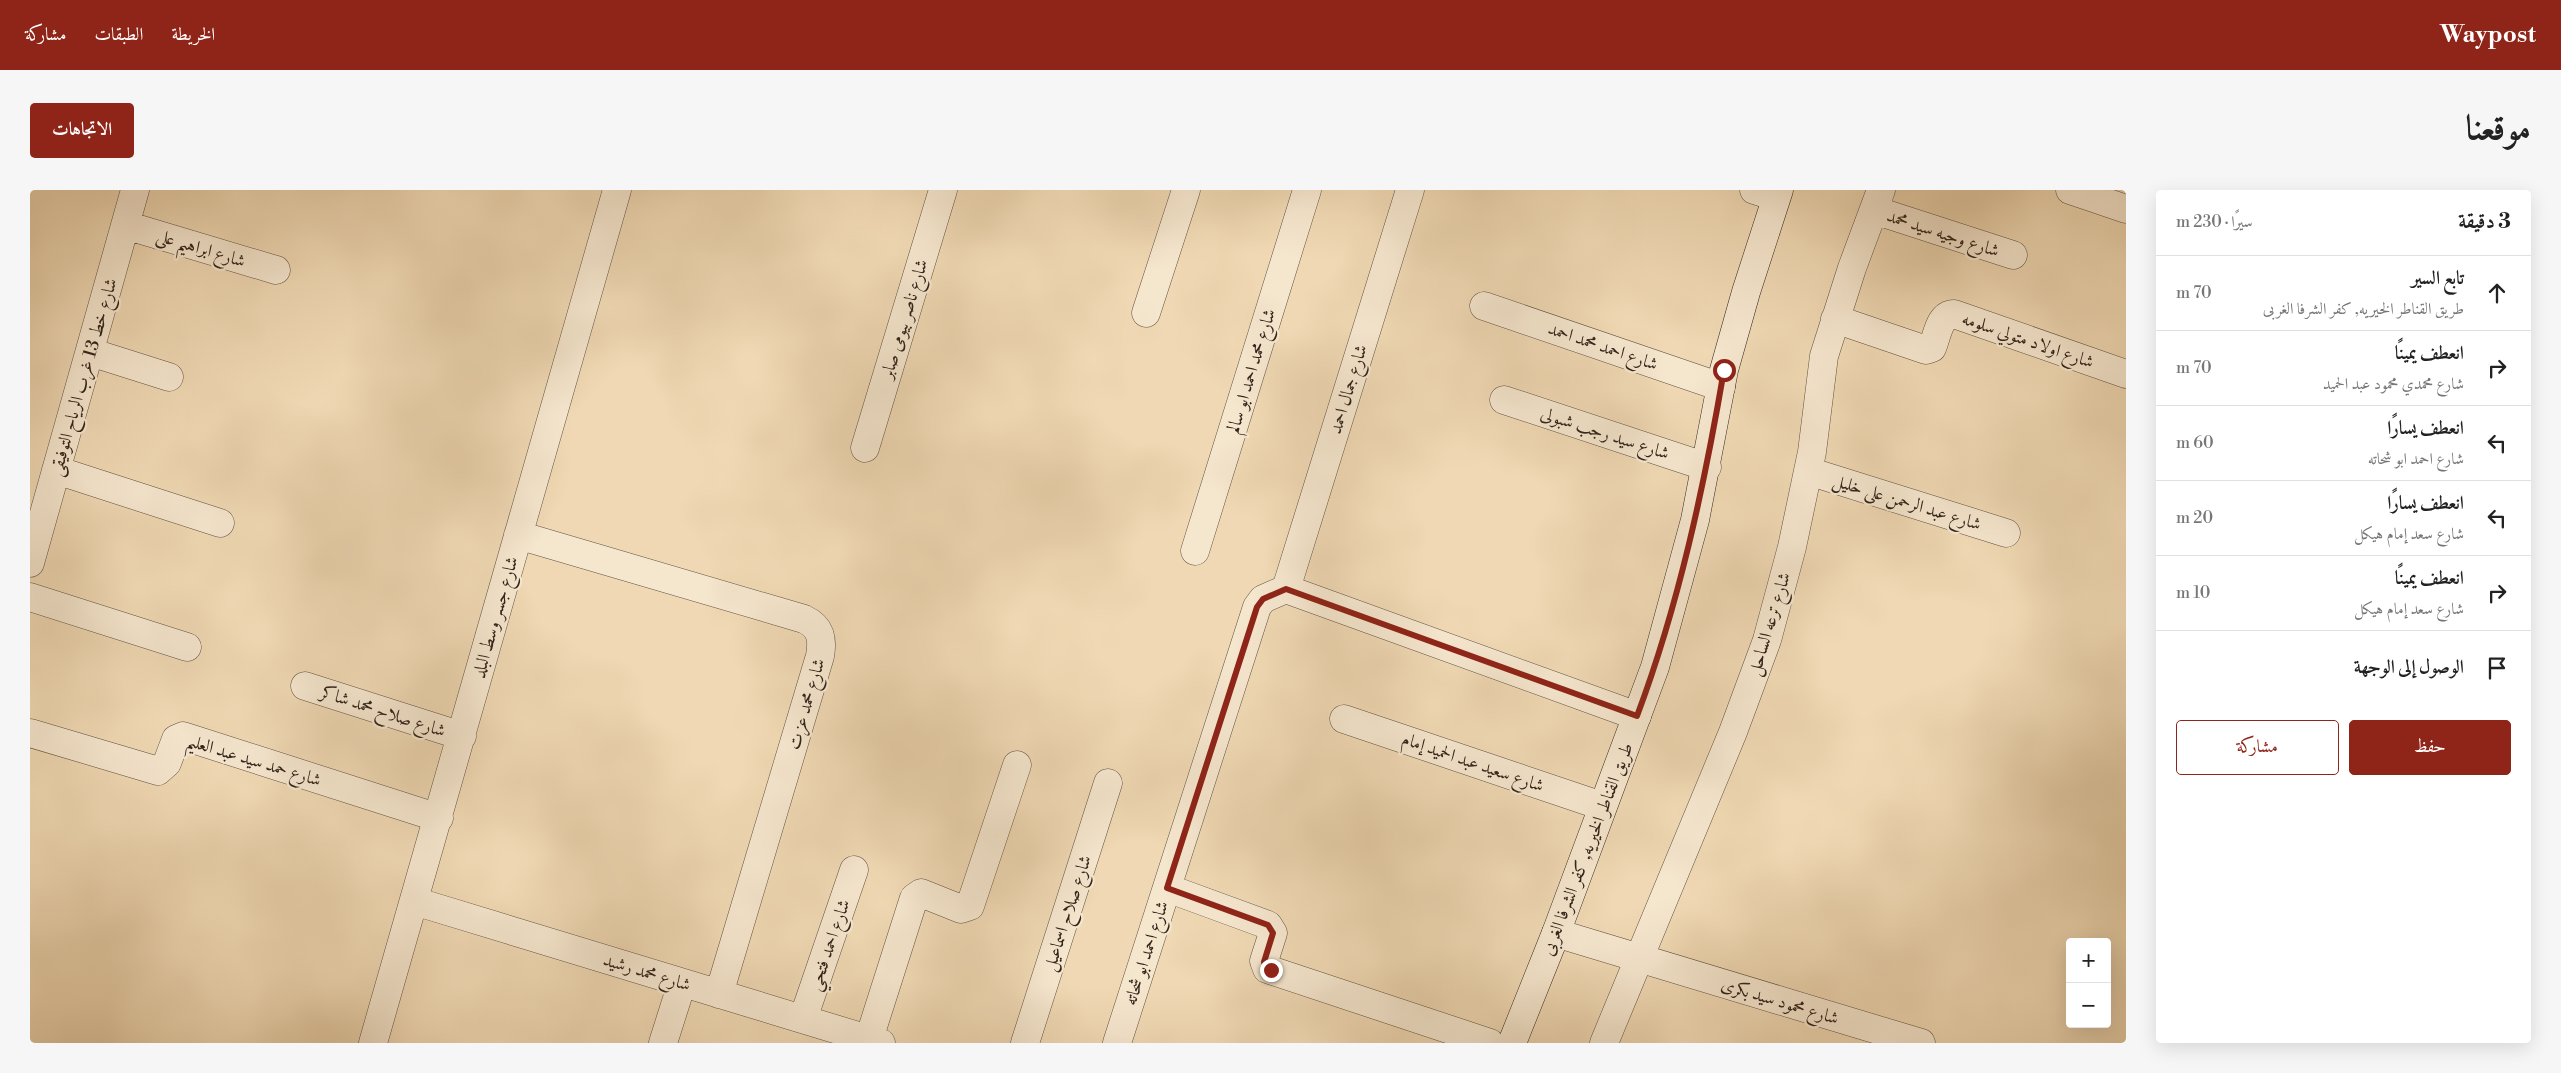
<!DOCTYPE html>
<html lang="ar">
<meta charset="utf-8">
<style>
body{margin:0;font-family:"Libre Bodoni",Amiri,serif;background:#f6f6f6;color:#222;direction:rtl}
.controls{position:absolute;right:15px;bottom:15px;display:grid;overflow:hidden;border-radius:5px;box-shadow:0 5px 20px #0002}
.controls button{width:45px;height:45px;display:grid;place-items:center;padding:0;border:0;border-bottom:1px solid #e0e0e0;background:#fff;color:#222;font:25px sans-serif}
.stop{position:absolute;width:15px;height:15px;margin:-11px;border:4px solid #8f2418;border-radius:50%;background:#fff}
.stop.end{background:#8f2418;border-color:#fff;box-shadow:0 1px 5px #0008}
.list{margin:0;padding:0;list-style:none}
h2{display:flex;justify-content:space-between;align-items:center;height:65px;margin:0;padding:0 20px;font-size:21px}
h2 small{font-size:16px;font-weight:400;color:#767676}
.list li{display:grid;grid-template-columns:32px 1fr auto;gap:15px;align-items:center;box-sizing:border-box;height:75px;padding:0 20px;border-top:1px solid #e0e0e0}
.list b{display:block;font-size:19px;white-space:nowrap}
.list p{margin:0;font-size:16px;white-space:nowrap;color:#767676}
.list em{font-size:16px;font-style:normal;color:#767676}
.actions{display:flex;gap:10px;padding:15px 20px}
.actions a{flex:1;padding:11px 0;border:1px solid #8f2418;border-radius:5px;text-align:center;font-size:18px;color:#8f2418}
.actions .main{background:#8f2418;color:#fff}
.icon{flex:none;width:28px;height:28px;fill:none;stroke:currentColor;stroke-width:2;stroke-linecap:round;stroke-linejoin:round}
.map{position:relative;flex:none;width:2096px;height:853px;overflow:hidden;direction:ltr;border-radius:5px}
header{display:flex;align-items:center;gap:30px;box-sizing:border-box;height:70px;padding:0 25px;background:#8f2418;color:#fff}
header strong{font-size:24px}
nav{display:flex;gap:28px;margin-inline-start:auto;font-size:18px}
.intro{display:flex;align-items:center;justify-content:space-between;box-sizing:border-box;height:120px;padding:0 30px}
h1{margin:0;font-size:35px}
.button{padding:12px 22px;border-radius:5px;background:#8f2418;color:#fff;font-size:18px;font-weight:700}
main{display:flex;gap:30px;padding:0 30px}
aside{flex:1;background:#fff;border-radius:5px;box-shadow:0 5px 20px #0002}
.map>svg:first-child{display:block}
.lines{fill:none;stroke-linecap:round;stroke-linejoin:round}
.street-casing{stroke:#615141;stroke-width:29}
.secondary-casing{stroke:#32241b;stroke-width:29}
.street{stroke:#f5e6ce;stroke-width:28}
.secondary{stroke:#f5e6ce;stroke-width:28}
.route{stroke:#8f2418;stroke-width:6}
.labels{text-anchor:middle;stroke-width:4.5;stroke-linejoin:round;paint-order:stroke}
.street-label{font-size:18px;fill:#32241b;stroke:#f5e6ce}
</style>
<header>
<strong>Waypost</strong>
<nav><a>الخريطة</a><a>الطبقات</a><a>مشاركة</a></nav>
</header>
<div class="intro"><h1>موقعنا</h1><a class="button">الاتجاهات</a></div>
<main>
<aside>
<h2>3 دقيقة<small>سيرًا · 230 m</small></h2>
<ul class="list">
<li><svg class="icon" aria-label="ahead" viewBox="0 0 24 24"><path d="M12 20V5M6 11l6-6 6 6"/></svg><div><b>تابع السير</b><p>طريق القناطر الخيريه, كفر الشرفا الغربى</p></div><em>70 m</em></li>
<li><svg class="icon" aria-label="right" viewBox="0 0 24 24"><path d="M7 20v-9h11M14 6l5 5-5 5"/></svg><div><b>انعطف يمينًا</b><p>شارع محمدي محمود عبد الحميد</p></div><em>70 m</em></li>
<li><svg class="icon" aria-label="left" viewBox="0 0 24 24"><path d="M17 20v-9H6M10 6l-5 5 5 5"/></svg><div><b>انعطف يسارًا</b><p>شارع احمد ابو شحاته</p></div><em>60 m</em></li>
<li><svg class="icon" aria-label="left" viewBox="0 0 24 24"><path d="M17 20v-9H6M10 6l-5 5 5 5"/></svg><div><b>انعطف يسارًا</b><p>شارع سعد إمام هيكل</p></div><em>20 m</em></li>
<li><svg class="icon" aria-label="right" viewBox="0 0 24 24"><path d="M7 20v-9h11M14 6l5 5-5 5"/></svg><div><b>انعطف يمينًا</b><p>شارع سعد إمام هيكل</p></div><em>10 m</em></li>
<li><svg class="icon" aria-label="arrive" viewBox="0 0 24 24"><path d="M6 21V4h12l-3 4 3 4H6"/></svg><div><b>الوصول إلى الوجهة</b></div></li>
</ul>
<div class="actions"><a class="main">حفظ</a><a>مشاركة</a></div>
</aside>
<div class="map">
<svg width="2096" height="853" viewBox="0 0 2096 853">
<rect width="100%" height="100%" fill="#efd8b3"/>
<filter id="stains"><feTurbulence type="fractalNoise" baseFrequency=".004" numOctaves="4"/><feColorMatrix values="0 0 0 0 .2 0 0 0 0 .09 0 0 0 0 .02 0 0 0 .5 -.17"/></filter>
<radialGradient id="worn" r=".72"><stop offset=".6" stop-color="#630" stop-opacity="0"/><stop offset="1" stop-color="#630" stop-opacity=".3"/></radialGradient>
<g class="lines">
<g class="street-casing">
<path id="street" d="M 1724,0 L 1746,7
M 2040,0 L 2096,19
M 1844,20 L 1983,65
M 95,35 L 246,80
M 1454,116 L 1691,197
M 1116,123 L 1156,0
M 1805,129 L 1896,160 L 1902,158 C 1907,147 1909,124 1924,124 L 2096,184
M 60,162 L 139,187
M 1474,210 L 1677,277
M 835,258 L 913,0
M 26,280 L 190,333
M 1778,281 L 1976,343
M 488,345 L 774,429 C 791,437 793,449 790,466 L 689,804
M 1165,361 L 1277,0
M 0,373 L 105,0
M 1256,399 L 1380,0
M 0,407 L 157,457
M 275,496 L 432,546
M 1314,529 L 1572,616
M 0,543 L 128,581 L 137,573 L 146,549 L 153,546 L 409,628
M 1137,698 L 1238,735 L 1243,743 L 1234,771 L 1237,779 L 1460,853
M 384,711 L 851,853
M 1526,743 L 1891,853
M 773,829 L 824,680
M 839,849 L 884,708 L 891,703 L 931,719 L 940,716 L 987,575
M 343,853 L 587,0
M 633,853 L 652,793
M 995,853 L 1078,593
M 1087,853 L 1227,417 L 1233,409 L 1256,399 L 1607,526
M 1574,853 L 1703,542 L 1737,450 L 1762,357 L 1782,262 L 1794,166 L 1822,78 L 1851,0"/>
</g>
<g class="secondary-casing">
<path id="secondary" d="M 1482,853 L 1526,743 L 1625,477 L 1665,330 L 1694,180 L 1716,102 L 1749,0"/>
</g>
<use href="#street" class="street"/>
<use href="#secondary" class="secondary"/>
</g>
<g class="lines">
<path class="route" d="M 1241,780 L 1237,779 L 1234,772 L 1243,743 L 1238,735 L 1137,698 L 1227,417 L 1233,409 L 1256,399 L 1607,526 C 1649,414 1674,297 1694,180"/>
</g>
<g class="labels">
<g class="street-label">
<text transform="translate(1913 43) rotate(18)" y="6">شارع وجيه سيد محمد</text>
<text transform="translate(171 58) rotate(17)" y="6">شارع ابراهيم على</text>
<text transform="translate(874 129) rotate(-73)" y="6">شارع ناصر بيومى صابر</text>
<text transform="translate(1998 150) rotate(19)" y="6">شارع اولاد متولي سلومه</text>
<text transform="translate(1573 156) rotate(19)" y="6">شارع احمد محمد احمد</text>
<text transform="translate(1221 181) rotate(-73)" y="6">شارع محمد احمد ابو سالم</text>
<text transform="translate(53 187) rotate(-74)" y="6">شارع خط 13 غرب الرياح التوفيقى</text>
<text transform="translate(1318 199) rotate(-73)" y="6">شارع جمال احمد</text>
<text transform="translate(1575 243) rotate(18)" y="6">شارع سيد رجب شبولى</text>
<text transform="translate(1877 312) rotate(17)" y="6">شارع عبد الرحمن على خليل</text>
<text transform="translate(465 427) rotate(-74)" y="6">شارع جسر وسط البلد</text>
<text transform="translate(1739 434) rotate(-73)" y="6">شارع ترعه الساحل</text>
<text transform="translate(776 514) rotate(-74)" y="6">شارع محمد عزت</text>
<text transform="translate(353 521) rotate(18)" y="6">شارع صلاح محمد شاكر</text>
<text transform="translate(224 570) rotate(17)" y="6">شارع حمد سيد عبد العليم</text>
<text transform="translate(1443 572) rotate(19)" y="6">شارع سعيد عبد الحميد إمام</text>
<text transform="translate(1557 659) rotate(-69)" y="6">طريق القناطر الخيريه, كفر الشرفا الغربى</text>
<text transform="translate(1037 723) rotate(-72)" y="6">شارع صلاح اسماعيل</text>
<text transform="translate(799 755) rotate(-71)" y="6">شارع احمد فتحي</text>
<text transform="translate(1116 763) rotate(-72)" y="6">شارع احمد ابو شحاته</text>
<text transform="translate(617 782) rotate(17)" y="6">شارع محمد رشيد</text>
<text transform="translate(1750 811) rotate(17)" y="6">شارع محمود سيد بكرى</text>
</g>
</g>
<rect width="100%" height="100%" filter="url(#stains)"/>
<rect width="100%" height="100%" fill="url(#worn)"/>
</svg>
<div class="controls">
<button>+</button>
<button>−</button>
</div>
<div class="stop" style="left:1694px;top:180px"></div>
<div class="stop end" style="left:1241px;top:780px"></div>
</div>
</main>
